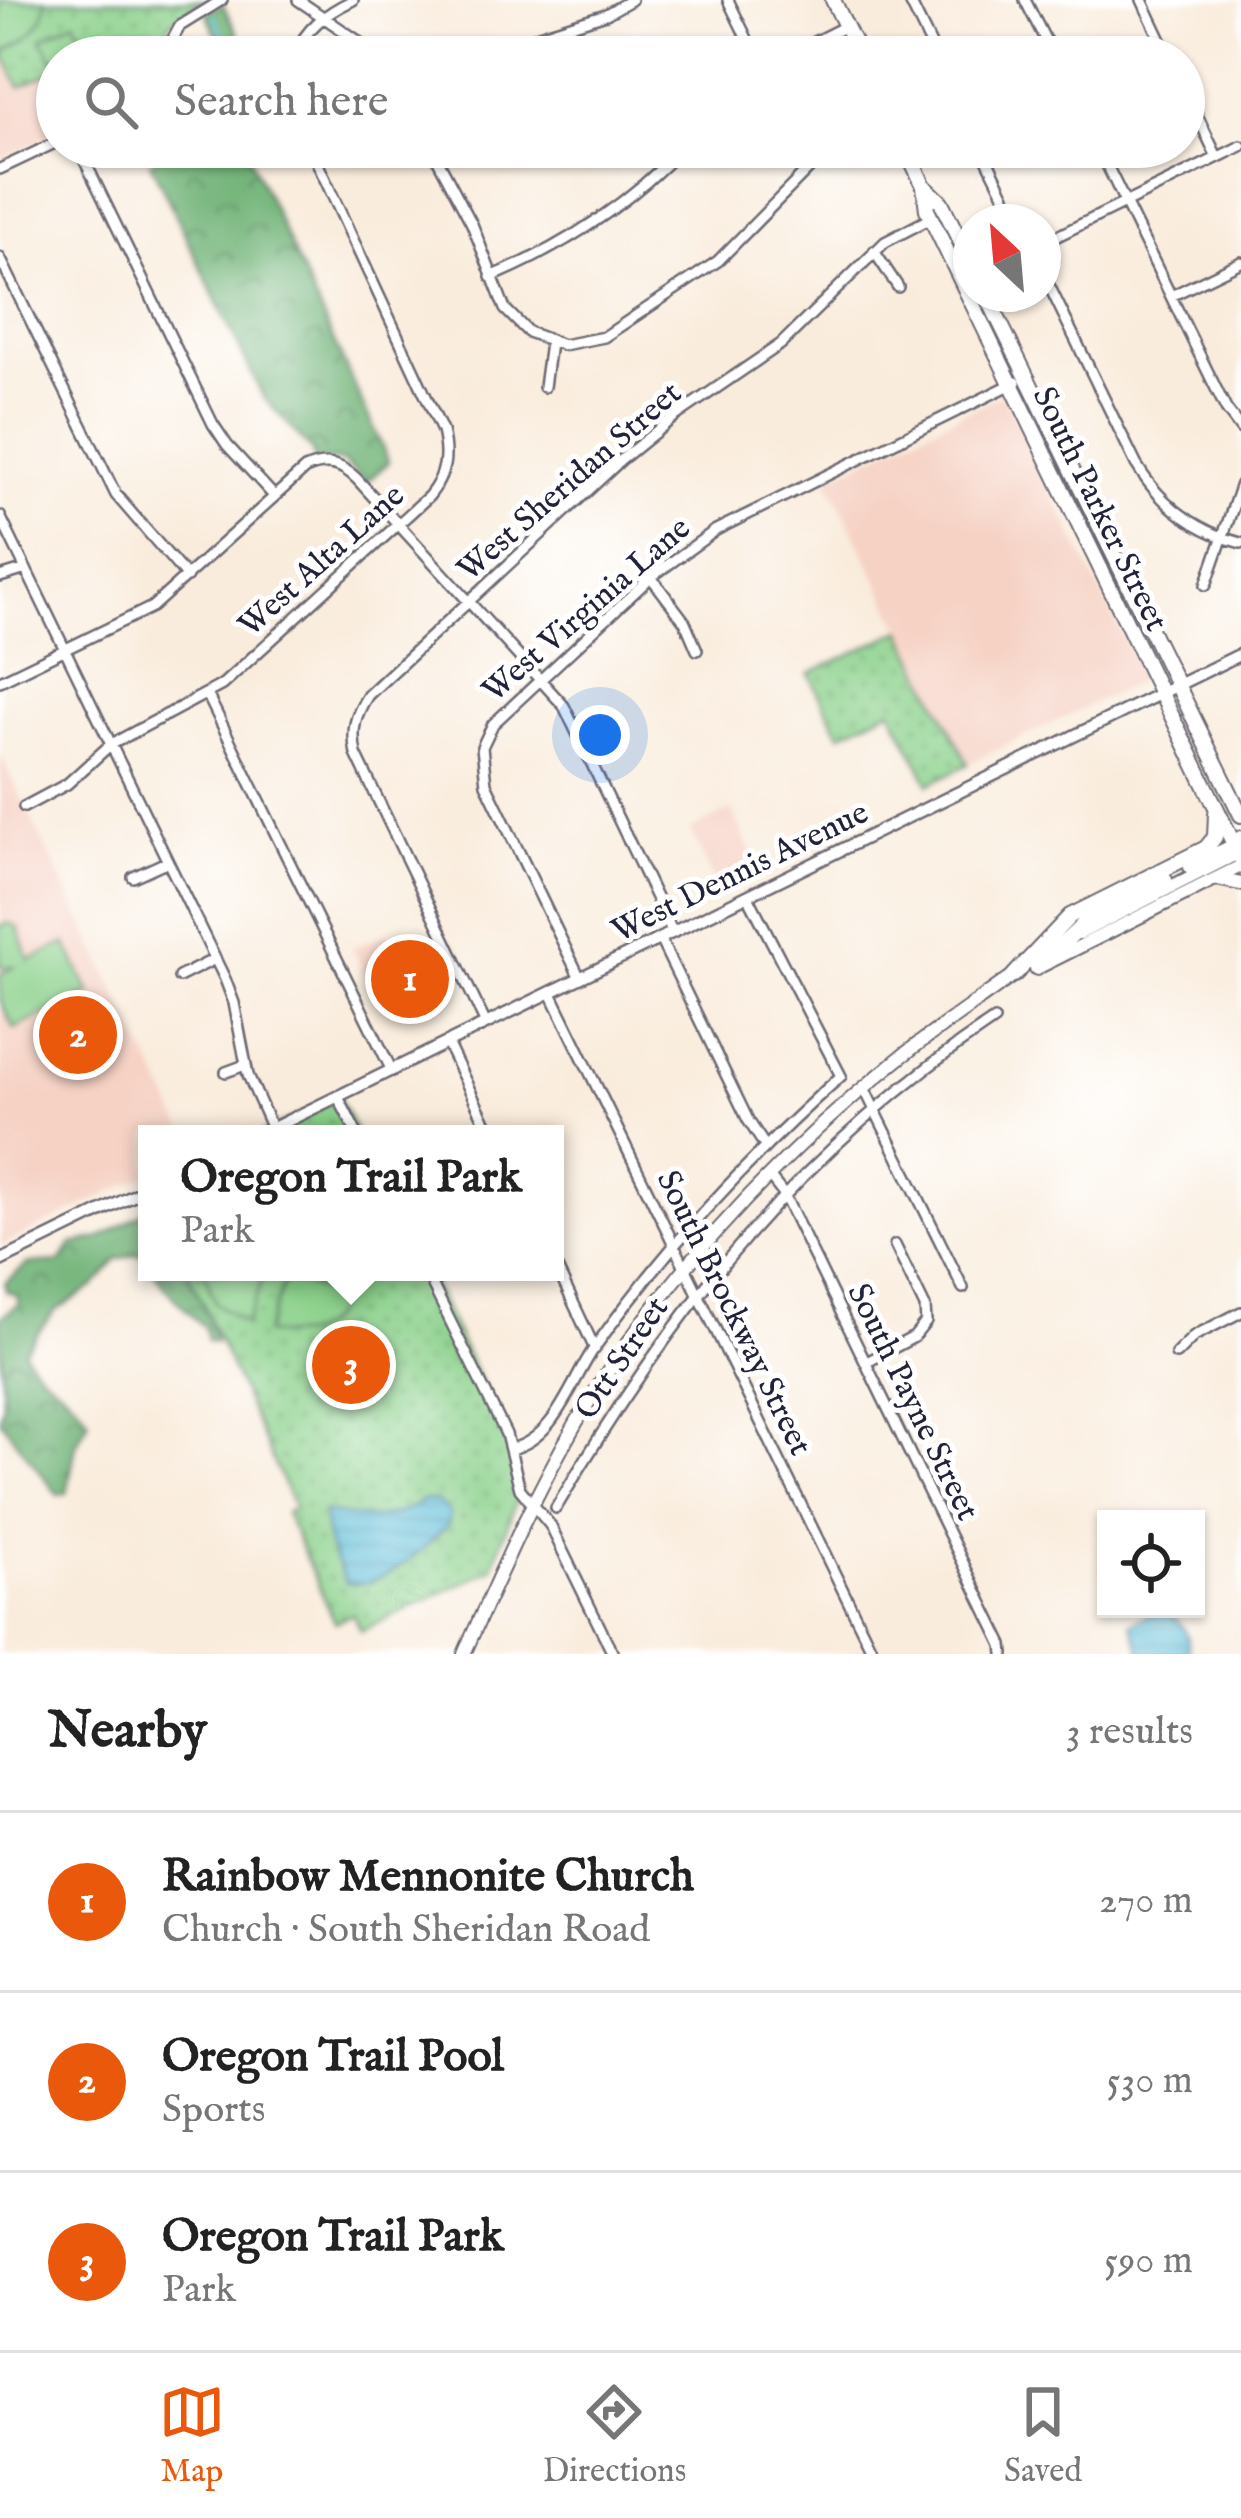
<!DOCTYPE html>
<meta charset="utf-8">
<style>
body{margin:0;font-family:"IM FELL English",serif;background:#f6f6f6;color:#222}
.controls{position:absolute;right:36px;bottom:36px;display:grid;overflow:hidden;border-radius:0px;box-shadow:0 3px 9px #0004}
.controls button{width:108px;height:108px;display:grid;place-items:center;padding:0;border:0;border-bottom:3px solid #e0e0e0;background:#fff;color:#222;font:60px sans-serif}
.compass{position:absolute;left:953px;top:204px;width:108px;height:108px;border-radius:50%;background:#fff;box-shadow:0 3px 9px #0004;rotate:334deg}
.you{position:absolute;left:600px;top:735px;width:42px;height:42px;margin:-30px;border:9px solid #fff;border-radius:50%;background:#1a73e8;box-shadow:0 0 0 18px #1a73e833}
.badge{display:grid;place-items:center;width:78px;height:78px;border-radius:50%;background:#ea580c;color:#fff;font-size:39px;font-weight:700}
.pin{position:absolute;translate:-50% -50%;border:6px solid #fff;box-shadow:0 3px 12px #0006}
.popup{position:absolute;left:138px;top:1125px;width:426px;height:156px;box-sizing:border-box;display:grid;place-content:center;border-radius:0px;background:#fff;filter:drop-shadow(0 3px 9px #0005);font-size:39px;white-space:nowrap;color:#767676}
.popup b{font-size:45px;color:#222}
.popup::after{content:'';position:absolute;left:50%;top:100%;margin-left:-24px;border:24px solid transparent;border-top-color:#fff}
.list{margin:0;padding:0;list-style:none}
h2{display:flex;justify-content:space-between;align-items:center;height:156px;margin:0;padding:0 48px;font-size:51px}
h2 small{font-size:39px;font-weight:400;color:#767676}
.list li{display:grid;grid-template-columns:78px 1fr auto;gap:36px;align-items:center;box-sizing:border-box;height:180px;padding:0 48px;border-top:3px solid #e0e0e0}
.list b{display:block;font-size:45px;white-space:nowrap}
.list p{margin:0;font-size:39px;white-space:nowrap;color:#767676}
.list em{font-size:39px;font-style:normal;color:#767676}
.icon{flex:none;width:66px;height:66px;fill:none;stroke:currentColor;stroke-width:2;stroke-linecap:round;stroke-linejoin:round}
.map{position:relative;flex:none;width:1241px;height:1654px;overflow:hidden}
.search{position:absolute;background:#fff;box-shadow:0 3px 9px #0004;left:36px;right:36px;top:36px;height:132px;display:flex;align-items:center;gap:30px;box-sizing:border-box;padding:0 42px;border-radius:66px;color:#767676;font-size:45px}
.sheet{height:696px;background:#fff}
nav{display:flex;justify-content:space-around;align-items:center;box-sizing:border-box;height:168px;border-top:3px solid #e0e0e0;background:#fff;font-size:33px;color:#767676}
nav a{display:grid;justify-items:center;gap:6px}
nav .on{color:#ea580c}
.map>svg:first-child{display:block}
.built{fill:#f6d2c4}
.grass{fill:url(#grass-dots);stroke:#567962;stroke-width:3}
.forest{fill:url(#forest-crowns);stroke:#486a58;stroke-width:3}
.pitch{fill:#8ad08a;stroke:#567962;stroke-width:3}
.water{fill:url(#water-rules);stroke:#3d6e89;stroke-width:3}
.lines{fill:none;stroke-linecap:round;stroke-linejoin:round}
.stream{stroke:#58bbd7;stroke-width:3}
.minor-casing{stroke:#6d6973;stroke-width:14}
.tertiary-casing{stroke:#6d6973;stroke-width:15}
.secondary-casing{stroke:#6d6973;stroke-width:16}
.trunk-casing{stroke:#6d6973;stroke-width:18}
.minor{stroke:#fff;stroke-width:9}
.tertiary{stroke:#fff;stroke-width:10}
.secondary{stroke:#fff;stroke-width:12}
.trunk{stroke:#fff;stroke-width:14}
.labels{text-anchor:middle;stroke-width:10;stroke-linejoin:round;paint-order:stroke}
.street-label{font-size:33px;fill:#22223b;stroke:#fff}
</style>
<div class="map">
<svg width="1241" height="1654" viewBox="0 0 1241 1654">
<defs>
<pattern id="grass-dots" width="8" height="8" patternUnits="userSpaceOnUse" patternTransform="scale(3)"><rect width="8" height="8" fill="#8ad08a"/><path d="M2 2h.1M6 6h.1" fill="none" stroke="#77b278" stroke-width="1.8" stroke-linecap="round"/></pattern>
<pattern id="forest-crowns" width="20" height="18" patternUnits="userSpaceOnUse" patternTransform="scale(3)"><rect width="20" height="18" fill="#6fb276"/><path d="M2 6a3 3 0 1 1 6 0M12 15a3 3 0 1 1 6 0" fill="none" stroke="#5b9062"/></pattern>
<pattern id="water-rules" width="6" height="5" patternUnits="userSpaceOnUse" patternTransform="scale(3)"><rect width="6" height="5" fill="#58bbd7"/><path d="M0 2.5h6" fill="none" stroke="#4ca0b9"/></pattern>
</defs>
<rect width="100%" height="100%" fill="#fff"/>
<filter id="ink" filterUnits="userSpaceOnUse"><feTurbulence type="fractalNoise" baseFrequency=".00833" numOctaves="2"/><feDisplacementMap in="SourceGraphic" scale="24" xChannelSelector="R" yChannelSelector="G"/><feConvolveMatrix kernelMatrix="1 2 1 2 8 2 1 2 1" color-interpolation-filters="sRGB"/></filter>
<filter id="wash" filterUnits="userSpaceOnUse"><feTurbulence type="fractalNoise" baseFrequency=".004" numOctaves="4" result="noise"/><feDisplacementMap in="SourceGraphic" scale="48" xChannelSelector="R" yChannelSelector="G"/><feGaussianBlur stdDeviation="2.7" result="paint"/><feColorMatrix in="noise" values="0 0 0 0 0 0 0 0 0 0 0 0 0 0 0 0 0 1.4 0 .05"/><feComposite in="paint" operator="in"/></filter>
<g filter="url(#wash)">
<rect width="100%" height="100%" fill="#f9ecdc"/>
<path class="built" d="M 4,54 L 52,71 L 57,82 L 57,132 L 0,160 L 0,56 Z
M 1003,394 L 1144,679 L 968,764 L 827,478 Z
M 0,754 L 186,1134 L 147,1134 L 147,1175 L 0,1246 Z
M 731,810 L 762,873 L 720,893 L 690,830 Z
M 387,934 L 399,958 L 365,976 L 352,948 Z"/>
<path class="grass" d="M 0,0 L 202,0 L 170,23 L 153,57 L 57,57 L 57,82 L 51,72 L 20,87 L 4,55 L 0,56 Z
M 902,630 L 968,764 L 929,784 L 891,709 L 840,734 L 809,674 Z
M 338,1097 L 357,1134 L 261,1134 Z
M 188,1272 L 426,1272 L 506,1434 L 520,1489 L 492,1569 L 361,1631 L 353,1614 L 335,1622 L 285,1513 L 294,1508 Z"/>
<path class="forest" d="M 223,5 L 244,47 L 241,57 L 226,57 L 206,12 Z
M 180,147 L 245,147 L 389,462 L 366,482 L 343,462 L 314,459 L 312,451 L 263,397 L 150,162 Z
M 147,1210 L 147,1257 L 137,1254 L 118,1259 L 94,1286 L 55,1311 L 24,1350 C 32,1375 74,1392 89,1420 L 76,1445 L 67,1493 L 58,1495 L 0,1420 L 3,1403 L 0,1318 L 19,1304 L 17,1296 L 6,1291 L 5,1283 L 28,1264 L 60,1262 L 72,1244 L 101,1238 Z
M 154,1272 L 186,1272 L 205,1307 L 215,1342 L 207,1341 L 204,1326 C 194,1320 160,1282 154,1272 Z"/>
<path class="pitch" d="M 0,0 L 46,0 C 44,28 25,42 1,53 Z
M 75,21 L 92,57 L 57,57 L 57,69 L 42,38 Z
M 9,923 L 18,927 L 29,960 L 66,943 L 90,993 L 14,1029 L 0,1000 L 0,974 L 16,966 L 0,967 L 0,926 Z
M 205,1272 L 265,1272 L 246,1324 L 215,1303 Z
M 291,1278 L 341,1298 C 329,1335 299,1340 265,1333 L 285,1280 Z"/>
<path class="water" d="M 89,1017 L 99,1024 L 104,1040 L 86,1040 L 88,1047 L 74,1054 L 67,1041 L 55,1046 L 50,1036 L 76,1023 L 80,1029 L 78,1022 Z
M 423,1500 L 437,1501 L 450,1513 L 448,1525 C 424,1549 382,1590 346,1583 L 328,1544 L 323,1512 C 361,1518 390,1525 423,1500 Z
M 1158,1610 C 1177,1612 1195,1636 1186,1654 L 1142,1654 L 1131,1623 Z"/>
<g class="lines">
<path class="stream" d="M 214,15 L 224,39"/>
</g>
</g>
<g filter="url(#ink)">
<g class="lines">
<g class="minor-casing">
<path id="minor" d="M 298,0 L 382,57
M 728,0 L 756,57
M 909,0 L 937,57
M 1025,0 L 1054,57
M 1142,0 L 1169,57
M 163,57 L 180,26 L 222,0
M 294,57 C 305,28 326,13 353,0
M 493,57 L 539,35 L 606,14 L 631,0
M 784,57 L 846,26
M 1184,88 L 1217,157
M 78,147 L 213,424 L 227,445 L 274,496
M 431,147 L 472,224 L 505,309 L 528,332 L 563,345 L 604,337 L 718,261 L 830,147
M 981,147 L 1018,222
M 1098,147 L 1226,409 L 1241,429
M 0,169 L 57,142
M 1043,243 L 1241,146
M 874,251 L 898,287
M 0,258 L 116,495 L 187,577
M 1043,273 L 1136,464 C 1160,504 1196,531 1241,543
M 491,277 C 565,246 628,205 683,147
M 1171,296 L 1241,262
M 544,387 L 550,343
M 0,516 L 225,979 L 234,1003 L 248,1075 L 272,1129
M 0,577 L 26,569
M 651,577 L 685,622 L 697,650
M 1206,585 L 1241,484
M 0,681 L 152,607 L 305,469 C 325,460 341,463 357,479 L 564,706 L 673,933
M 208,696 L 392,1071
M 24,807 L 67,784 L 110,745 L 222,685 L 429,496 C 446,475 448,456 442,431 L 310,147
M 133,877 L 166,862
M 660,939 L 748,1120 L 765,1146
M 179,977 L 215,959
M 580,978 L 486,784 L 482,747 L 493,724 L 651,577 L 716,530 L 1016,382
M 551,993 L 874,1654
M 486,1024 L 356,754 C 351,730 355,715 368,695 L 621,460 L 674,417 L 781,344 L 885,242 L 931,218
M 447,1043 L 491,1134
M 226,1072 L 245,1065
M 864,1088 L 963,1288
M 338,1097 L 357,1134
M 769,1176 L 784,1195 L 1003,1645 L 1004,1654
M 555,1264 L 595,1349
M 426,1272 L 506,1434 L 520,1489 L 550,1525 L 613,1654
M 1176,1354 L 1194,1336 L 1241,1312
M 867,1362 L 914,1337 L 926,1322 L 925,1307 L 895,1245
M 511,1449 C 556,1438 570,1383 595,1347 C 666,1247 749,1158 841,1076 L 748,896
M 556,1508 C 673,1309 800,1149 994,1020"/>
</g>
<g class="tertiary-casing">
<path id="tertiary" d="M 261,1134 L 1241,654
M 0,1261 L 147,1189"/>
</g>
<g class="secondary-casing">
<path id="secondary" d="M 1215,879 L 1241,884
M 1080,933 L 1238,853
M 1043,965 L 1241,866
M 464,1654 C 499,1576 533,1497 576,1423 C 657,1285 772,1161 896,1061 C 937,1028 980,1000 1022,969"/>
</g>
<g class="trunk-casing">
<path id="trunk" d="M 833,0 L 861,57
M 905,147 L 924,186 L 927,210 L 1241,859
M 924,186 L 941,202 L 971,263
M 986,294 L 1241,815
M 1191,867 L 1234,846 L 1241,838
M 1037,968 L 1089,919 L 1165,880
M 1014,975 L 1070,916 L 1206,848 L 1215,837 L 1216,813"/>
</g>
<use href="#minor" class="minor"/>
<use href="#tertiary" class="tertiary"/>
<use href="#secondary" class="secondary"/>
<use href="#trunk" class="trunk"/>
</g>
</g>
<g class="labels">
<g class="street-label">
<text transform="translate(568 480) rotate(-41)" y="12">West Sheridan Street</text>
<text transform="translate(1102 508) rotate(64)" y="12">South Parker Street</text>
<text transform="translate(320 559) rotate(-42)" y="12">West Alta Lane</text>
<text transform="translate(585 608) rotate(-41)" y="12">West Virginia Lane</text>
<text transform="translate(739 870) rotate(-26)" y="12">West Dennis Avenue</text>
<text transform="translate(736 1312) rotate(64)" y="12">South Brockway Street</text>
<text transform="translate(620 1357) rotate(-56)" y="12">Ott Street</text>
<text transform="translate(915 1401) rotate(64)" y="12">South Payne Street</text>
</g>
</g>
</svg>
<div class="controls">
<button><svg class="icon" aria-label="locate" viewBox="0 0 24 24"><circle cx="12" cy="12" r="6"/><path d="M12 2v4M12 18v4M2 12h4M18 12h4"/></svg></button>
</div>
<svg class="compass" viewBox="-18 -18 36 36"><path d="M0-13l5 13h-10z" fill="#e53935"/><path d="M0 13l5-13h-10z" fill="#767676"/></svg>
<div class="you"></div>
<div class="pin badge" style="left:410px;top:979px">1</div>
<div class="pin badge" style="left:78px;top:1035px">2</div>
<div class="pin badge" style="left:351px;top:1365px">3</div>
<div class="popup"><b>Oregon Trail Park</b>Park</div>
<div class="search"><svg class="icon" aria-label="search" viewBox="0 0 24 24"><circle cx="10" cy="10" r="6"/><path d="M15 15l6 6"/></svg>Search here</div>
</div>
<section class="sheet">
<h2>Nearby<small>3 results</small></h2>
<ul class="list">
<li><span class="badge">1</span><div><b>Rainbow Mennonite Church</b><p>Church · South Sheridan Road</p></div><em>270 m</em></li>
<li><span class="badge">2</span><div><b>Oregon Trail Pool</b><p>Sports</p></div><em>530 m</em></li>
<li><span class="badge">3</span><div><b>Oregon Trail Park</b><p>Park</p></div><em>590 m</em></li>
</ul>
</section>
<nav>
<a class="on"><svg class="icon" aria-label="map" viewBox="0 0 24 24"><path d="M3 6l6-2 6 2 6-2v14l-6 2-6-2-6 2zM9 4v14M15 6v14"/></svg>Map</a>
<a><svg class="icon" aria-label="directions" viewBox="0 0 24 24"><path d="M12 3l9 9-9 9-9-9zM9 14v-3h6M13 9l2 2-2 2"/></svg>Directions</a>
<a><svg class="icon" aria-label="saved" viewBox="0 0 24 24"><path d="M7 4h10v16l-5-4-5 4z"/></svg>Saved</a>
</nav>
